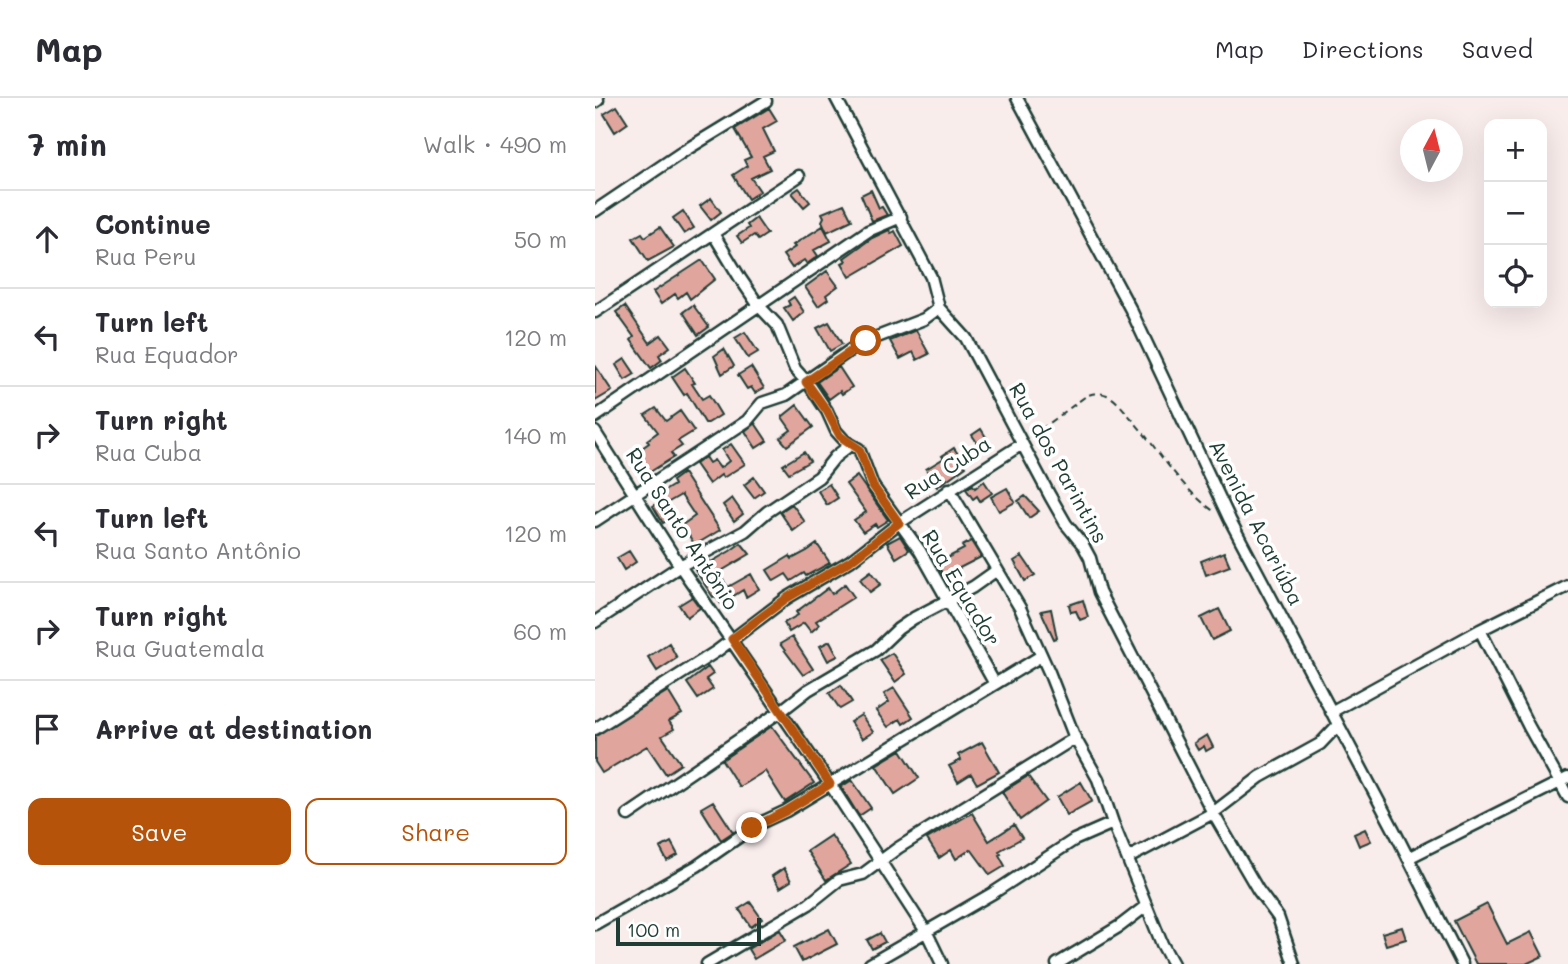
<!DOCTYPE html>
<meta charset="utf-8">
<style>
body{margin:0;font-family:Mali,sans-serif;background:#f7f7f7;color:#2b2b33}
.controls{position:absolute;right:21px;top:21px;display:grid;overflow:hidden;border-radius:14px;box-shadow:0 7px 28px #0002}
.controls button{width:63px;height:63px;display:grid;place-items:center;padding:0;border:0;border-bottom:2px solid #e1e1e2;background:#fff;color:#2b2b33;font:35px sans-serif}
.compass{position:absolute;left:805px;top:21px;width:63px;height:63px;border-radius:50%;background:#fff;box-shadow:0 7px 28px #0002;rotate:7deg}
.scale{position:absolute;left:21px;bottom:18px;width:145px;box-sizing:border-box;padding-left:7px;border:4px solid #1f3d34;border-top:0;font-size:19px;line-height:24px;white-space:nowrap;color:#1f3d34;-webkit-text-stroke:5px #fff;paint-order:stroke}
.stop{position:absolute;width:21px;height:21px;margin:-16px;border:5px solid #b45309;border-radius:50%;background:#fff}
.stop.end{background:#b45309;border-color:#fff;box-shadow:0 2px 7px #0008}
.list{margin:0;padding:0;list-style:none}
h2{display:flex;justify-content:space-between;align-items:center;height:91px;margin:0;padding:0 28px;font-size:30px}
h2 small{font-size:23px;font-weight:400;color:#7c7c81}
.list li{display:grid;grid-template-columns:46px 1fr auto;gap:21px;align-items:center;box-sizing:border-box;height:98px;padding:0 28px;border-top:2px solid #e1e1e2}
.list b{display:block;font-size:26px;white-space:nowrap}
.list p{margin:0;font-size:23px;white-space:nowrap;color:#7c7c81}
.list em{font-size:23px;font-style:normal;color:#7c7c81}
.actions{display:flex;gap:14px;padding:21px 28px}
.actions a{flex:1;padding:16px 0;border:2px solid #b45309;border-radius:14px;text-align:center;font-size:24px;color:#b45309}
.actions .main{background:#b45309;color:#fff}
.icon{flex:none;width:38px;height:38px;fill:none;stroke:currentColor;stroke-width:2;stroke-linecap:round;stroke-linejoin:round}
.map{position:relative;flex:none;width:973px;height:866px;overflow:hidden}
header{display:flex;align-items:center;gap:42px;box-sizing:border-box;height:98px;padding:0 35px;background:#fff;border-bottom:2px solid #e1e1e2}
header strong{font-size:33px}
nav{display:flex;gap:38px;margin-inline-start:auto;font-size:24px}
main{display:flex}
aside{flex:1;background:#fff}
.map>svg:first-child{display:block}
.building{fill:#e0a69e;stroke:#1f3d34;stroke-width:2}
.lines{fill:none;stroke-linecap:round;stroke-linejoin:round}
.minor-casing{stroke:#1f3d34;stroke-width:15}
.path{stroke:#1f3d34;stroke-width:2;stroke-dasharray:7 5;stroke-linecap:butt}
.minor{stroke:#fff;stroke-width:10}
.route{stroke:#b45309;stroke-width:9}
.labels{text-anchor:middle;stroke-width:7;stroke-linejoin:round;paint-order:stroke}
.street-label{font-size:21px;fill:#1f3d34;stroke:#fff}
</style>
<header>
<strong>Map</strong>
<nav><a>Map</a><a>Directions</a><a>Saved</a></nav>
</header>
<main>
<aside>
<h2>7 min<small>Walk · 490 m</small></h2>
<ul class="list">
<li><svg class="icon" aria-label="ahead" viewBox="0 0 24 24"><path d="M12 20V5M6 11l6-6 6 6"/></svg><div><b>Continue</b><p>Rua Peru</p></div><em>50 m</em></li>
<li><svg class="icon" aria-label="left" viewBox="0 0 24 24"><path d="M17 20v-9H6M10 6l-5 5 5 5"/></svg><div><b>Turn left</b><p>Rua Equador</p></div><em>120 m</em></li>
<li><svg class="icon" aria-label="right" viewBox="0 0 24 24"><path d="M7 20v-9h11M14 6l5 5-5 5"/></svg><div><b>Turn right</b><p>Rua Cuba</p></div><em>140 m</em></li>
<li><svg class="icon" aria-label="left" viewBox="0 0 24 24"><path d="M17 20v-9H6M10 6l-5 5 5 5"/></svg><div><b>Turn left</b><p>Rua Santo Antônio</p></div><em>120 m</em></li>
<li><svg class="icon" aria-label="right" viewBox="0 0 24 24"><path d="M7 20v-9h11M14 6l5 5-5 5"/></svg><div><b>Turn right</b><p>Rua Guatemala</p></div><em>60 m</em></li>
<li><svg class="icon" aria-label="arrive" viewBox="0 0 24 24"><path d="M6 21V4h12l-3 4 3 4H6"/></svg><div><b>Arrive at destination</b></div></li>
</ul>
<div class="actions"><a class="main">Save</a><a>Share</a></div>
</aside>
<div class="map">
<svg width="973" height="866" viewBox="0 0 973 866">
<rect width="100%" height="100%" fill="#f9edec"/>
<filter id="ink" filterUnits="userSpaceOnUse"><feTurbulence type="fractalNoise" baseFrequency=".0143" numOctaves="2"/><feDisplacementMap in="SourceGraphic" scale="14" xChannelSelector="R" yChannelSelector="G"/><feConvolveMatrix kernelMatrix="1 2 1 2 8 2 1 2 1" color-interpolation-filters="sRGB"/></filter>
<g filter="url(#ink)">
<path class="building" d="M 22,8 L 33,25 L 20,34 L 9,16 Z
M 174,10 L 182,23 L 168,31 L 179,53 L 168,58 L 175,71 L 156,80 L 165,93 L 153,101 L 138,77 L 152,68 L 149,62 L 156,59 L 140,31 Z
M 204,90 L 215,104 L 209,109 L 197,95 Z
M 276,92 L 284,110 L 287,109 L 292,117 L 277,123 L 266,97 Z
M 116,100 L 126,114 L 116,122 L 105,108 Z
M 249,106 L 257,122 L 232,134 L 227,123 L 229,119 L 227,115 Z
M 88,113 L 99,130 L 89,136 L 78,120 Z
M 161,120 L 172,136 L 163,142 L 159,137 L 147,145 L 142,138 L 154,130 L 152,127 Z
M 228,128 L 236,143 L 219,152 L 223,158 L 212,166 L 209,162 L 197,170 L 188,157 L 200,149 L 198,147 Z
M 65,129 L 79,149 L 53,163 L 38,140 L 47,135 L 50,139 Z
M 294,132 L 296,135 L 300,133 L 308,148 L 255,179 L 247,165 L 251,163 L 249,160 L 277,140 Z
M 107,162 L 120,181 L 95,201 L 91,194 L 83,200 L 80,196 L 66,206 L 58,194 Z
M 232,173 L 243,188 L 231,197 L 233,201 L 223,208 L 210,189 Z
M 199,199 L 209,214 L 198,223 L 189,210 L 195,207 L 193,203 Z
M 98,207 L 114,229 L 103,237 L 88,214 Z
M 30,208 L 55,245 L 66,237 L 75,249 L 64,257 L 67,262 L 56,270 L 36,242 L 39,239 L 21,214 Z
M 234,224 L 247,246 L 235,253 L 222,230 Z
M 321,232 L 334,256 L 322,262 L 318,254 L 305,261 L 295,243 Z
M 150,234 L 163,254 L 153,260 L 140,240 Z
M 129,251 L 139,268 L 127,276 L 119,258 Z
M 30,261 L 40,276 L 30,282 L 21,267 Z
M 0,267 L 17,293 L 0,303 Z
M 156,269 L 169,290 L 160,295 L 156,289 L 152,291 L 143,277 Z
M 244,269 L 257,289 L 247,296 L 245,293 L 234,301 L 222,284 Z
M 90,270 L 100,285 L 97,286 L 107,301 L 114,297 L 126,317 L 113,325 L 110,325 L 92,295 L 89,297 L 77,279 Z
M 202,307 L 218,329 L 192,348 L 185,340 L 196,332 L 187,319 Z
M 61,310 L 71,323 L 85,313 L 99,333 L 83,343 L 87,348 L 76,355 L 79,359 L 55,374 L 43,358 L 46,355 L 44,352 L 54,345 L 52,342 L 63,334 L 50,317 Z
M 160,325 L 172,343 L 161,350 L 150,333 Z
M 386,331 L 394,344 L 385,349 L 377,337 Z
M 136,346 L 150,366 L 128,380 L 126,377 L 114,386 L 100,366 L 110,359 L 114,365 L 119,362 L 125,370 L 134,363 L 127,352 Z
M 359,350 L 371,368 L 342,389 L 331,371 L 349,360 L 347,358 Z
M 209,354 L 215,363 L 194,375 L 188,367 Z
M 88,375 L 125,432 L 100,447 L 87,427 L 100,418 L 86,397 L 72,405 L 66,395 L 79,387 L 77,383 Z
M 262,378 L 293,422 L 282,429 L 280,426 L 268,434 L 259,422 L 271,414 L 251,386 Z
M 159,379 L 169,393 L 159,400 L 149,387 Z
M 389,383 L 397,395 L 385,403 L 382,398 L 378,401 L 371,391 L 378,387 L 380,390 Z
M 234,386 L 243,400 L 232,407 L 223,393 Z
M 412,390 L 420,404 L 404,413 L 396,399 Z
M 430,398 L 444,413 L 434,420 L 423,403 Z
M 137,400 L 148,416 L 139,423 L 128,407 Z
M 68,402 L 78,419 L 68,425 L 58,408 Z
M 197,406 L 210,424 L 198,433 L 185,414 Z
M 305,438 L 314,452 L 301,460 L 292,445 Z
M 376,443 L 386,459 L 349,478 L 339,462 L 349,457 L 352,460 L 369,451 L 367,448 Z
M 146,445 L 155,456 L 123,475 L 133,489 L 156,476 L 164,491 L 151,499 L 148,492 L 126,506 L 120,498 L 118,499 L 100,472 L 114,462 L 116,464 L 135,453 Z
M 222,446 L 235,465 L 211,478 L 209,475 L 196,483 L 191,476 L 179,483 L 172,472 L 195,458 L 197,461 L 212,453 Z
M 34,453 L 41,464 L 29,472 L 22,460 Z
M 629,454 L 635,468 L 611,477 L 606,463 Z
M 427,458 L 440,477 L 430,483 L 419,463 Z
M 276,473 L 286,486 L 275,494 L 265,481 Z
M 250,486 L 259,499 L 221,523 L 224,527 L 216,534 L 209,525 L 194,534 L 189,525 L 203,517 L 201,514 L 233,490 L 237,496 Z
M 97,499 L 105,510 L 92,519 L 84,507 Z
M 488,502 L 493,519 L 485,522 L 481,513 L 476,514 L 474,507 Z
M 456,511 L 462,540 L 459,541 L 446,513 Z
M 624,511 L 635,533 L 617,542 L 606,520 Z
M 197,539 L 218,571 L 208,577 L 185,546 Z
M 235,543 L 243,558 L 233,563 L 225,548 Z
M 74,545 L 82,560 L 62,573 L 53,559 Z
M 297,555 L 311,576 L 300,584 L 285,562 Z
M 113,569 L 118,576 L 111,581 L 118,591 L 103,601 L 92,585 Z
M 246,587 L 257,604 L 245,611 L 234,595 Z
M 299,590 L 318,619 L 308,626 L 305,621 L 293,629 L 281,613 L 294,604 L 289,596 Z
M 73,593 L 87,616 L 74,623 L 79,631 L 67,638 L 86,666 L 71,676 L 52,648 L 7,675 L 0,664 L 0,638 Z
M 266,617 L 278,634 L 267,641 L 255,624 Z
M 177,628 L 219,685 L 190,704 L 170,673 L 144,689 L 127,662 Z
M 612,637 L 618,649 L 611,653 L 609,648 L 603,652 L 599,645 Z
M 387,644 L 404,674 L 382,686 L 376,676 L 363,684 L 354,668 L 366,662 L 363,657 Z
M 306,652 L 324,680 L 300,696 L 281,667 Z
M 433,678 L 451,703 L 425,722 L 407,694 Z
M 257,682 L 276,710 L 264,718 L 246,689 Z
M 486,684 L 497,703 L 472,717 L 462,699 Z
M 118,703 L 138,734 L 126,742 L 106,710 Z
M 377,715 L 394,743 L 419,727 L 427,740 L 404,753 L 406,756 L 404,757 L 410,768 L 395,777 L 376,751 L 361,761 L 356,752 L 344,760 L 332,741 Z
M 770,731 L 776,743 L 764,748 L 759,736 Z
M 236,737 L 256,766 L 231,782 L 212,753 Z
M 76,744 L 83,757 L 72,763 L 65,750 Z
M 189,770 L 196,783 L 185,790 L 177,778 Z
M 155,804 L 167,821 L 156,829 L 144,811 Z
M 892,806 L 912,846 L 936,834 L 948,858 L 931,866 L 881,866 L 859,823 Z
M 807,829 L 811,841 L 791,847 L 787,835 Z
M 234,831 L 242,846 L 207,864 L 199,849 Z
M 185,832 L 191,842 L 159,861 L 153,851 Z
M 285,835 L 290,844 L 277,851 L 272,842 Z"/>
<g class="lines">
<g class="minor-casing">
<path id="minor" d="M 241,0 L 336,179 L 344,210 L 371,240 L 455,398 L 471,426 L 488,447 L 495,460 L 504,494 L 618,715 L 663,792 L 683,819 L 699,866
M 422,0 L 536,212 L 635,422 L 799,732 L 867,866
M 0,4 L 3,2
M 0,113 L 89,53 L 171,3
M 119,137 L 145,180 L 164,208 L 182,227 L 200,271 L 216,289 L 232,313 L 241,333 L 250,343 L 264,351 L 278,388 L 325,453 L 400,586
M 0,214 L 204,78
M 0,319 L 273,133 L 306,119
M 0,334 L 85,468 L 235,686 L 332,835 L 347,866
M 354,391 L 425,510 L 454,574 L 480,640 L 503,681 L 518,725
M 0,423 L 152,323 L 167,305 L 191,297 L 264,246 L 329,221 L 344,210
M 0,524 L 85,468 L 150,433 L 172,414 L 224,379 L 240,359 L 255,347
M 885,532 L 934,629 L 973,699
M 736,614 L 885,532 L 973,488
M 0,631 L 122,553 L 192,500 L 255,463 L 304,425 L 427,346
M 33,717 L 186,613 L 213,592 L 281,552 L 303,531 L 319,520 L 378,489 L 402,472
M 533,760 L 618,715 L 665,679 L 725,646 L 743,627
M 813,760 L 973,680
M 0,826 L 102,768 L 161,727 L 191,713 L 446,558
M 112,866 L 214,806 L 244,782 L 268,776 L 303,750 L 480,640
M 275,866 L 398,795 L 479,742 L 518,725 L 567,846 L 578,866
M 462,866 L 525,828 L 551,808"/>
</g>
<path class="path" d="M 436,339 L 491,298 C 497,295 505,294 512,297 C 521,301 529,312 536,320 C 563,351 585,390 620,414"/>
<use href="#minor" class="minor"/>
</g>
</g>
<g class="lines" filter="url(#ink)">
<path class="route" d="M 157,730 L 191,713 L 235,686 L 137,541 L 192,500 L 255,463 L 304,425 L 278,388 L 264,351 L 245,338 L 232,313 L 211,284 L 271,243"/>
</g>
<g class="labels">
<g class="street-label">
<text transform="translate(463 365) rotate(61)" y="7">Rua dos Parintins</text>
<text transform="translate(353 370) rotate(-33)" y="7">Rua Cuba</text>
<text transform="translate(661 425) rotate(63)" y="7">Avenida Acariúba</text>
<text transform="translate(87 431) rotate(57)" y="7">Rua Santo Antônio</text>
<text transform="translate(366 490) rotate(59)" y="7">Rua Equador</text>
</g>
</g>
</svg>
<div class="controls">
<button>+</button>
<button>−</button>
<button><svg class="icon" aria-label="locate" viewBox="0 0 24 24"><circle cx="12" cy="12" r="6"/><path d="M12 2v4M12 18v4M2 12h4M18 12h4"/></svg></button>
</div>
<svg class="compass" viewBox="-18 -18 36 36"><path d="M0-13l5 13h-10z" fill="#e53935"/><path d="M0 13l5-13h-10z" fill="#7c7c81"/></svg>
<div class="scale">100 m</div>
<div class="stop" style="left:271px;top:243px"></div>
<div class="stop end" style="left:157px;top:730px"></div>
</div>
</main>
